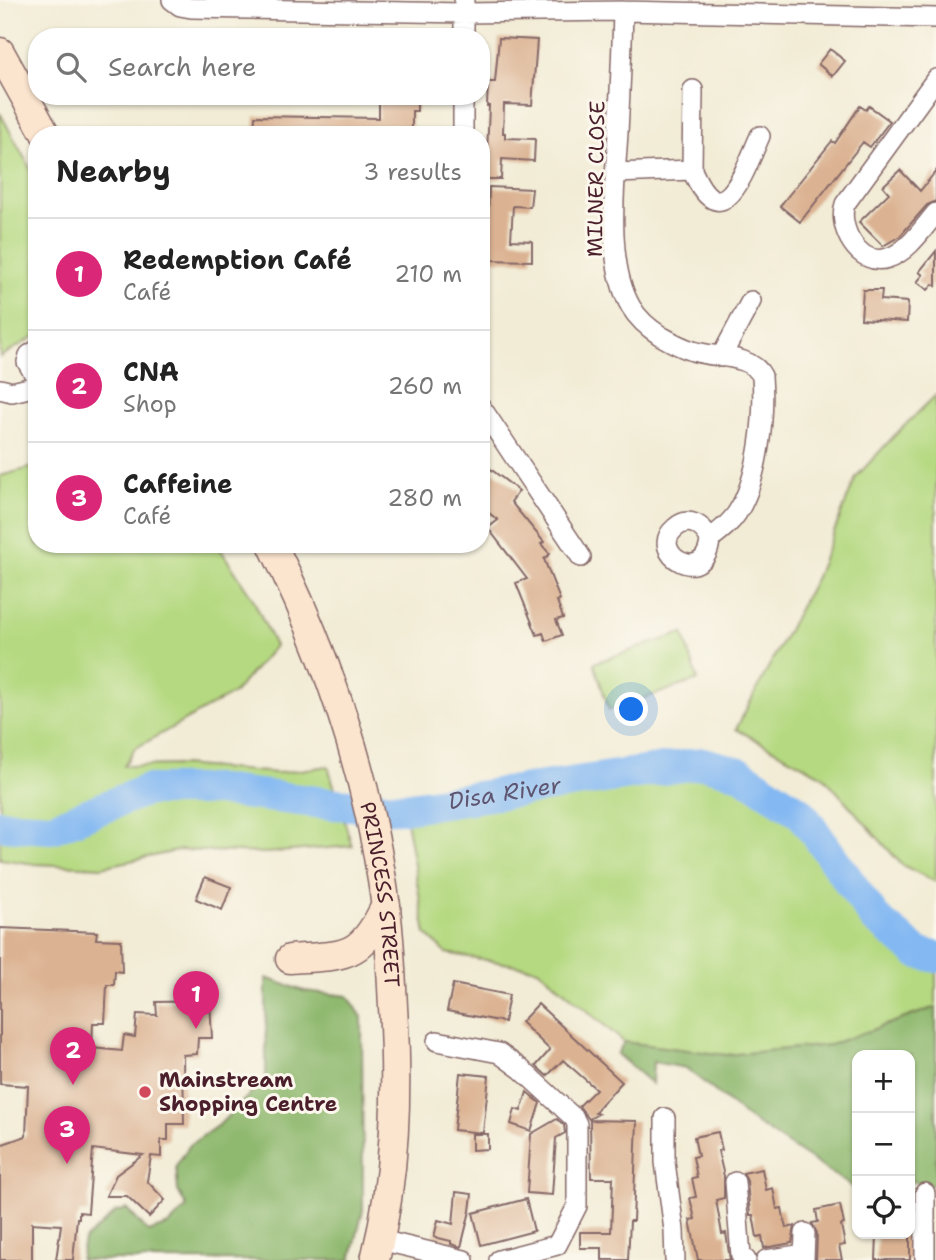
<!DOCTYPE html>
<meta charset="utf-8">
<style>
body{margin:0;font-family:"Shantell Sans",sans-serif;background:#f6f6f6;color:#222}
.controls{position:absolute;right:21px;bottom:21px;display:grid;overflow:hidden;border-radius:14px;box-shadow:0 2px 5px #0004}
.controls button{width:63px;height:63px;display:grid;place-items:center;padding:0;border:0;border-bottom:2px solid #e0e0e0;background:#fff;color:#222;font:35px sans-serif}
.you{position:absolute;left:632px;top:710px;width:24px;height:24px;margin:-18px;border:5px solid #fff;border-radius:50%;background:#1a73e8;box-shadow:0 0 0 10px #1a73e833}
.badge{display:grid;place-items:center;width:46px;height:46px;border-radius:50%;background:#db2777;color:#fff;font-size:23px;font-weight:700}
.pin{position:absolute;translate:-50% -58px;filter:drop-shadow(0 2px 4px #0008)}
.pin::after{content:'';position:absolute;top:37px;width:24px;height:21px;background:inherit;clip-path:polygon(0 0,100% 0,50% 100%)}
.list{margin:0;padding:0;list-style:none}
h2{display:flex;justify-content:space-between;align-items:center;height:91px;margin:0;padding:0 28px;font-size:30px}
h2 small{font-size:23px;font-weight:400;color:#767676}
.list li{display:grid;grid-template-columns:46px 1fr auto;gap:21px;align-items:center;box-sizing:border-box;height:112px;padding:0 28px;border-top:2px solid #e0e0e0}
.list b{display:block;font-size:26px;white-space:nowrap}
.list p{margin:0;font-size:23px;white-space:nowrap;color:#767676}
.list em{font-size:23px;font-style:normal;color:#767676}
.icon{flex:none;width:38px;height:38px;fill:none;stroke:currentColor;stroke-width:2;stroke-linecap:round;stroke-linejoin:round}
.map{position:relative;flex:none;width:936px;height:1260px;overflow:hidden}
.search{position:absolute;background:#fff;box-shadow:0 2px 5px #0004;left:28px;top:28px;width:462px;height:77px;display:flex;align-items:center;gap:18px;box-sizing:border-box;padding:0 24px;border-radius:28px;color:#767676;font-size:26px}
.panel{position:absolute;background:#fff;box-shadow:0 2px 5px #0004;left:28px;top:126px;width:462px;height:427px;border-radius:28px}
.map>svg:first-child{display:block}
.green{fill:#b5d981;stroke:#807c56;stroke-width:2}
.forest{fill:#90b96f;stroke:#6d6c4d;stroke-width:2}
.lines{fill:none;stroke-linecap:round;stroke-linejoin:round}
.river{stroke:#83b8f2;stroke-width:32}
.building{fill:#dbb292}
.street-casing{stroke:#856767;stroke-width:22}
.secondary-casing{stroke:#856767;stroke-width:31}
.street{stroke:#fff;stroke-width:19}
.secondary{stroke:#fce5cf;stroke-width:28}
.poi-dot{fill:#d1495b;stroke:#fbf7ec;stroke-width:2.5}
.labels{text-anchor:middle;stroke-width:6;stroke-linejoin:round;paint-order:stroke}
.street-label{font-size:21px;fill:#4a1f2b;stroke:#fbf7ec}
.poi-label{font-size:21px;font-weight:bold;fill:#4a1f2b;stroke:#fbf7ec;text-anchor:start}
.water-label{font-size:23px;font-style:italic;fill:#5e5571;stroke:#fbf7ec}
</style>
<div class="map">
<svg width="936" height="1260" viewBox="0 0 936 1260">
<rect width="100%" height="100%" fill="#fbf7ec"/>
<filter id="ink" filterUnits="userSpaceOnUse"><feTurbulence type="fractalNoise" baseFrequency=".0143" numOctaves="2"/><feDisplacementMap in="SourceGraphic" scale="14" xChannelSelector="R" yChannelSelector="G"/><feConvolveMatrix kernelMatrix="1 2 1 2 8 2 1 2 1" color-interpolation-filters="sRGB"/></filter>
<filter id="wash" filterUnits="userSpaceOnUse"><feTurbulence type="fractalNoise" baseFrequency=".00686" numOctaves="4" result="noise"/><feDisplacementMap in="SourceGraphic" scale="28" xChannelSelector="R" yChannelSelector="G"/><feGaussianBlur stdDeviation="1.57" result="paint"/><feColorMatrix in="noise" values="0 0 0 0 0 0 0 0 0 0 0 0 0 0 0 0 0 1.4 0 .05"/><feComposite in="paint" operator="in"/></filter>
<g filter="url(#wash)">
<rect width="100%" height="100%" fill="#f2ecd6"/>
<path class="green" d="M 0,113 L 37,181 L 37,335 L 0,357 Z
M 936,395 L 936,882 L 902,865 L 823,776 L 736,729 L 816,577 L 856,477 L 895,435 Z
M 37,466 L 37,544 L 217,544 L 253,599 L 275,646 L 234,693 L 134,749 L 124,766 L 181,765 L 278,773 L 328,766 L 352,846 L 266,853 L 181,850 L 102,867 L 34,864 L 0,859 L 0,476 Z
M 683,633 L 698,680 L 609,710 L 594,663 Z
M 703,763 L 740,773 L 801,813 L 875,918 L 918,953 L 936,957 L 936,1007 L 830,1045 L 726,1055 L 624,1042 L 538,969 L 446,953 L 426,934 L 404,808 Z"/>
<path class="forest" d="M 266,978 L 304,991 L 348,996 L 362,1017 L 363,1210 L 351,1260 L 80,1260 L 84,1240 L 116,1212 L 127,1209 L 148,1232 L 169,1225 L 187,1207 L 178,1191 L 176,1166 L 190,1145 L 221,1123 L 266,1078 Z
M 936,1007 L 936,1186 L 910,1181 L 910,1055 L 857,1055 L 857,1190 L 748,1118 L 686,1068 L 653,1062 L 652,1084 L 617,1054 L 624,1042 L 726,1055 L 830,1045 Z"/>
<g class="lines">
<path class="river" id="s1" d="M 0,825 L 52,828 L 147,790 L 217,790 L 333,804 L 404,808 L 703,763 L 740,773 L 801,813 L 875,918 L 918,953 L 936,957"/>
</g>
<g id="blocks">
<path class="building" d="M 499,38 L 537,40 L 532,105 L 504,104 L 503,133 L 505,133 L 505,138 L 535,139 L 534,161 L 502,159 L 501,179 L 486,179 L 489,106 L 487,106 L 488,82 L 495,82 Z
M 830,49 L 845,61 L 833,76 L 818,64 Z
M 379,96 L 417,96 L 417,111 L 412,111 L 412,135 L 254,135 L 255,116 L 379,118 Z
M 860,106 L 866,110 L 869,106 L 890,121 L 870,147 L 863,142 L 800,222 L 780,206 L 832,141 L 835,143 Z
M 900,170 L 920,191 L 936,171 L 936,201 L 927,205 L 900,236 L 883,246 L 859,222 L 889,193 L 883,186 Z
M 489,187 L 532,189 L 530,207 L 513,206 L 511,240 L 532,241 L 532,261 L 487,260 Z
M 936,251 L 936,286 L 933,284 L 928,290 L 917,282 L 923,275 L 919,272 Z
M 863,290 L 882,290 L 881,300 L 908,302 L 907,322 L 861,319 Z
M 488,467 L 519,491 L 511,502 L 544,542 L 541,544 L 550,554 L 544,559 L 560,600 L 557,601 L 563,618 L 556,620 L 562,635 L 546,641 L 543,633 L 537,635 L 516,583 L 527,579 L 488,528 L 498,520 L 481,507 L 481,476 Z
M 205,877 L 231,887 L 222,910 L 196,899 Z
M 0,928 L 97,932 L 96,939 L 121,940 L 122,972 L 115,971 L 114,985 L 107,985 L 105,1023 L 93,1023 L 92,1048 L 122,1051 L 124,1035 L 135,1037 L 137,1014 L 157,1015 L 156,1002 L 210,1001 L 212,1038 L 198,1038 L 197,1054 L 183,1055 L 184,1124 L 168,1124 L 168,1140 L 161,1140 L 161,1157 L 151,1156 L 147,1181 L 165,1200 L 149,1217 L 127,1196 L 106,1196 L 116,1175 L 143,1155 L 93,1149 L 88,1213 L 79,1212 L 79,1218 L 77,1218 L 73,1260 L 56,1260 L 61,1225 L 32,1223 L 32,1260 L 0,1260 L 0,1145 L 26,1136 L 28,1086 L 0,1084 Z
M 453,984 L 509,995 L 504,1022 L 447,1011 Z
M 538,1004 L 622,1082 L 600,1106 L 595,1113 L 598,1114 L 589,1119 L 579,1106 L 596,1089 L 563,1060 L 547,1076 L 536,1066 L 550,1050 L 521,1022 Z
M 460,1073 L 489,1076 L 483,1133 L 454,1130 Z
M 527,1092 L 540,1103 L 531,1131 L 511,1124 L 515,1109 L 521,1111 Z
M 557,1119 L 564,1125 L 565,1133 L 556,1138 L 552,1195 L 527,1193 L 531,1134 Z
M 590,1120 L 637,1121 L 633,1221 L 630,1221 L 628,1260 L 602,1260 L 602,1248 L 580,1248 L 580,1232 L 611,1232 L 613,1178 L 591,1178 Z
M 718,1132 L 722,1150 L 718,1151 L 724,1176 L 724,1198 L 716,1200 L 722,1234 L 726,1233 L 730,1260 L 698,1260 L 690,1220 L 695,1219 L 690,1198 L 696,1197 L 692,1178 L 697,1177 L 693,1157 L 698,1156 L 694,1137 Z
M 472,1134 L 488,1134 L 488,1149 L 472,1150 Z
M 762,1169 L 766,1190 L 773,1188 L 777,1209 L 782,1208 L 786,1228 L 795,1226 L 792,1243 L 764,1248 L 762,1236 L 757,1237 L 753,1215 L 750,1215 L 747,1181 L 743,1173 Z
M 456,1192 L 472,1194 L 470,1211 L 461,1247 L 451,1244 L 451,1241 L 434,1237 L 438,1220 L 453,1224 Z
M 526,1199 L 534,1231 L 481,1245 L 473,1213 Z
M 840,1205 L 844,1224 L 841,1225 L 845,1245 L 839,1246 L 842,1260 L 816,1260 L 817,1233 L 812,1223 L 818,1222 L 816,1210 Z
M 877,1234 L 910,1234 L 910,1260 L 876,1260 Z"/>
</g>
</g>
<g filter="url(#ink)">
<use href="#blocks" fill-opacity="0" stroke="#856767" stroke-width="2"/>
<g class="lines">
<g class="street-casing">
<path id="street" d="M 172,0 L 180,6 L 191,8 L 464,13 L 623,11 L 936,18
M 623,11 C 622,52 620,92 618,133 C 615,183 605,263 631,307 C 638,319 650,329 661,336 C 670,341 680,347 690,350 C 712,359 749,352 762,376 C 765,416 759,479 737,513 C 730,524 720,531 710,539 C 707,589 646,553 675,528 C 689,515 703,526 710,539
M 464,37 L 464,1
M 936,79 L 845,204 C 837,227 859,268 888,258 C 908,252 923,228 936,213
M 463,135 L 463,96
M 692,170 L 693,90
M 616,173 L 692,170 C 723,241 745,169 760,136
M 37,350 L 29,355 L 27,362 L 37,379
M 721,357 L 751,301
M 0,389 L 12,392 L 37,386
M 481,407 L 581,557
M 437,1041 L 499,1053 L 521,1069 L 574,1118 L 577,1124 L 577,1206 L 557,1245 L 499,1260
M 665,1118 L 665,1162 L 674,1230 L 675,1260
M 735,1182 L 741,1256 L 746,1260
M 380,1240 L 464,1260
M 766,1260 L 804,1254
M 804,1260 L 805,1233
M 925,1260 L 925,1193"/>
</g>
<g class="secondary-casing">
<g id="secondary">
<path d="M 0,52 L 46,135"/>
<path id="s2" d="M 272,544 C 324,649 364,764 382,880 C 389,922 391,965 393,1007 C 398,1092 396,1177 375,1260"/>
<path d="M 290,959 C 346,955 360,960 386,905"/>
</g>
</g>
<use href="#street" class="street"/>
<use href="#secondary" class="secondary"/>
</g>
</g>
<circle class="poi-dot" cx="145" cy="1092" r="7"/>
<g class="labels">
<g class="street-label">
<text transform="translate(596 179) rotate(-89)" y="7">MILNER CLOSE</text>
<text dy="7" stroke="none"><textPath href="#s2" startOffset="369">PRINCESS STREET</textPath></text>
</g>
<g class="poi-label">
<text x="159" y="1087">Mainstream<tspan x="159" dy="24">Shopping Centre</tspan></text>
</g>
<g class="water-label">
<text dy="8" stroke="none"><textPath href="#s1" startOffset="514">Disa River</textPath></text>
</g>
</g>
</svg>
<div class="controls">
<button>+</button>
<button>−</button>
<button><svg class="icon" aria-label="locate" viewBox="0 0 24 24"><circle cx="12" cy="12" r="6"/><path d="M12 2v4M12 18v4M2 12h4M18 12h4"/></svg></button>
</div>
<div class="you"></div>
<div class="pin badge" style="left:196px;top:1029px">1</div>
<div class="pin badge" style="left:73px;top:1085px">2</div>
<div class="pin badge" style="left:67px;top:1164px">3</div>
<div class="search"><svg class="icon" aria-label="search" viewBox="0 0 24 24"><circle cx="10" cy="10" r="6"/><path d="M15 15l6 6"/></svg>Search here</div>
<section class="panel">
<h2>Nearby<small>3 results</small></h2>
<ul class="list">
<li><span class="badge">1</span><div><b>Redemption Café</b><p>Café</p></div><em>210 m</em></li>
<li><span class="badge">2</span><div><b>CNA</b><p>Shop</p></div><em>260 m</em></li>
<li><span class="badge">3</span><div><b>Caffeine</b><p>Café</p></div><em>280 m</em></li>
</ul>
</section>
</div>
